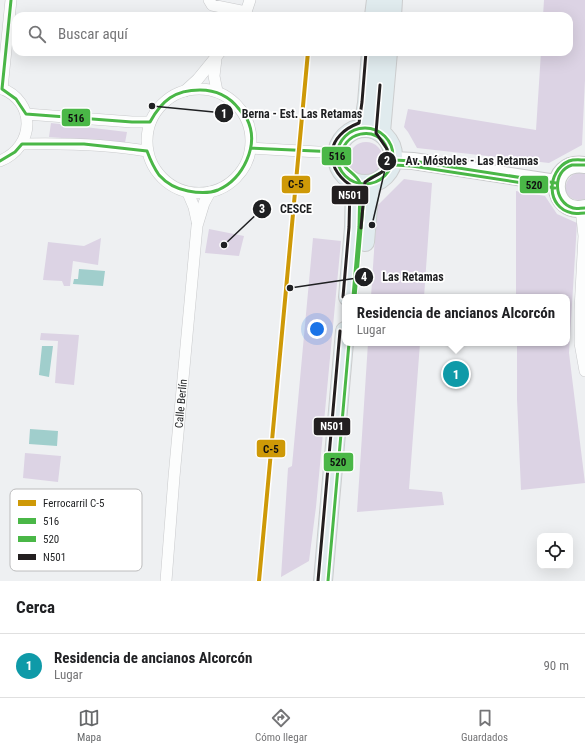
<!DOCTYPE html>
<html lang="es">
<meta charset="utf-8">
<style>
body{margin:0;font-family:"Roboto Condensed",sans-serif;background:#f2f2f2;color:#202124}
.controls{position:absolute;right:12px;bottom:12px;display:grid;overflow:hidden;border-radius:8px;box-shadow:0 4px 16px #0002}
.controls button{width:36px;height:36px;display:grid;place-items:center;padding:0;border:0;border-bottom:1px solid #e0e0e0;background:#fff;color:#202124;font:20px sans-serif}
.you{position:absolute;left:317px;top:329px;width:14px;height:14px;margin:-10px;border:3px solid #fff;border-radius:50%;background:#1a73e8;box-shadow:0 0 0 6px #1a73e833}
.badge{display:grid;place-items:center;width:26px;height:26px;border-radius:50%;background:#67696b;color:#fff;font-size:13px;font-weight:700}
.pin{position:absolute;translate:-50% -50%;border:2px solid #fff;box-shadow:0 1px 4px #0006}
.popup{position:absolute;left:342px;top:294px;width:228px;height:52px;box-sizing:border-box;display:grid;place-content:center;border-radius:8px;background:#fff;filter:drop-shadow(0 1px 3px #0005);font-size:13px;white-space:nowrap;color:#757577}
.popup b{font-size:15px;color:#202124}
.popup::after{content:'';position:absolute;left:50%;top:100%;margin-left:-8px;border:8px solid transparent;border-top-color:#fff}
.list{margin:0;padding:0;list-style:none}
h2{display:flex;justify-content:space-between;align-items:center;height:52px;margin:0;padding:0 16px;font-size:17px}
h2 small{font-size:13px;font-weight:400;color:#757577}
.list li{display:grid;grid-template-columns:26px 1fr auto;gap:12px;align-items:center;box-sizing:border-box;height:64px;padding:0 16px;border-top:1px solid #e0e0e0}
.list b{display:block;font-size:15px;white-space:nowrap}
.list p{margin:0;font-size:13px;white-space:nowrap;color:#757577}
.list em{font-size:13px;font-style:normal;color:#757577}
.icon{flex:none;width:22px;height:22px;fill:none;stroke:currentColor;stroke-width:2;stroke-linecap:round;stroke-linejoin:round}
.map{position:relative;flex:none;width:585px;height:581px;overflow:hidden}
.search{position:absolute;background:#fff;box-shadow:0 4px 16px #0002;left:12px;right:12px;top:12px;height:44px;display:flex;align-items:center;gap:10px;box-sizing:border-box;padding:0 14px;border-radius:12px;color:#757577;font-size:15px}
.sheet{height:116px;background:#fff}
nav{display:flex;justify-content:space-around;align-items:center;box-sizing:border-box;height:56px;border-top:1px solid #e0e0e0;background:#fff;font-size:11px;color:#757577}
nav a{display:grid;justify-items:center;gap:2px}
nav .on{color:#67696b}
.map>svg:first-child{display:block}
.green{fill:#dcd3e4}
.water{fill:#a0cecc}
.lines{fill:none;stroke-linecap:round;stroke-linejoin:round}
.street-casing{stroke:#c9cacc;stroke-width:12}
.secondary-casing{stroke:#c9cacc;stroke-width:18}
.primary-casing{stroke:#cccdce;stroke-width:20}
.street{stroke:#fcfdfd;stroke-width:11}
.secondary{stroke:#fcfdfd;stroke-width:16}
.primary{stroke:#e0ebee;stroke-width:18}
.bus-1-casing{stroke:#fff;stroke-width:6}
.bus-2-casing{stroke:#fff;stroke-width:6}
.bus-3-casing{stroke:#fff;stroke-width:6}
.bus-1{stroke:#4ab747;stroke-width:3}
.bus-2{stroke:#4ab747;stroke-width:3}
.bus-3{stroke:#231f20;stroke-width:3}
.rail-1-casing{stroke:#fff;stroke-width:7}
.rail-1{stroke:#ce9907;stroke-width:4}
.labels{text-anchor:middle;stroke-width:3.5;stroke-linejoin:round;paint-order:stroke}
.street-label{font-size:11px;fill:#1f2022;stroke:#fff}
.key{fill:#fff;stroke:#bcbcbd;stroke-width:1}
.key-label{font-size:11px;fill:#1f2022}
.leader{fill:none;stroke:#1f2022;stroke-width:1.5}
.callout-dot{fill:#1f2022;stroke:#fff;stroke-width:1.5}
.mark-label{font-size:12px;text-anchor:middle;font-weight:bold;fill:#fff}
.callout-label{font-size:12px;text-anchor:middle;font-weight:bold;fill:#1f2022;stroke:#fff;stroke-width:3.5;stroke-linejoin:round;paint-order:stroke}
.line-badge{stroke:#fff;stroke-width:1.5}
.badge-label{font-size:11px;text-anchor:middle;font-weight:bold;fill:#fff}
.pale-badge-label{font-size:11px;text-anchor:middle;font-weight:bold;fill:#111}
</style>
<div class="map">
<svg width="585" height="581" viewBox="0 0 585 581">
<rect width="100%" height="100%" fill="#eef0f2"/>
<path class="green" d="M 544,0 L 585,0 L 585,80 L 582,145 L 549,163 L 417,148 L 408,132 L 404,127 L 408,109 L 536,130 L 541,52 L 569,52 L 569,16 L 543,16 Z
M 51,123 L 127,132 L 125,143 L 49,137 Z
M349 159a17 17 0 1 1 34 0a17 17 0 1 1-34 0Z
M 575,173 L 581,173 L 585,174 L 585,199 C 566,205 558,184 575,173 Z
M 404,179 L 432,183 L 424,297 L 371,297 L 377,206 Z
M 516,191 L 545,196 L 557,214 L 577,223 L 569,353 L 585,483 L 521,490 L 517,399 L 517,343 L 567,343 L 567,297 L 516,297 Z
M 209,229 L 244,236 L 239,256 L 205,253 Z
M 101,238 L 98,265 L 73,261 L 70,286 L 64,286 L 62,281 L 43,280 L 48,242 L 84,246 Z
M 313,238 L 341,241 L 316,507 L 309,561 L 281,577 L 288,468 L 292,466 Z
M 41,333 L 79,335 L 74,385 L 55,383 L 58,341 L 40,340 Z
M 368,343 L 420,343 L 409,489 L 442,492 L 444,505 L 357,512 Z
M 25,453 L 61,456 L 58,482 L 23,478 Z"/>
<path class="water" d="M 79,269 L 105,271 L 103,286 L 73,284 L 74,279 L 78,279 Z
M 42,346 L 53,346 L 49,377 L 39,375 Z
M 30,429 L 58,431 L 57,446 L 29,444 Z"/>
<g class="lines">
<g class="street-casing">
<g id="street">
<path d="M 209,0 L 212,5 L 246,12"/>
<path d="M 244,16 L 246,12 L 250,0"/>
<path d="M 216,59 L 214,76 L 217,91"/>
<path d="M 0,88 C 37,101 35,147 0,161"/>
<circle cx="199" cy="141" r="52"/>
<path d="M 2,89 L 11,0"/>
<path d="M 185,91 L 198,79 L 220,52"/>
<path d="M 26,114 L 132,122 L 150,122"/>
<path d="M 22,144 C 64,143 105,144 147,151"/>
<path d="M 251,148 L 318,152 L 337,152"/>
<path d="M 188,193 L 194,207 L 197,221"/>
<path d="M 581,209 L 584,236 L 580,310 L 580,343 L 585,371"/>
<path id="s1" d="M 166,581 L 174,477 L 197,226 L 204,203 L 210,192"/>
</g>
</g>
<g class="secondary-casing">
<path id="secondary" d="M 394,160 L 413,161 L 556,183
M 585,165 C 545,159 550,217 585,208"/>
</g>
<g class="primary-casing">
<path id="primary" d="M 374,16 L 376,0
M 392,16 L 393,0
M 363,127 L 367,103 L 371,52
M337 156a28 28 0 1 1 56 0a28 28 0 1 1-56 0Z
M 381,132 L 388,52
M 365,242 L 370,184
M 348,297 L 354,227 L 355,183
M 323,581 L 345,331"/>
</g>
<use href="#street" class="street"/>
<use href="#secondary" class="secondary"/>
<use href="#primary" class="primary"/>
<g class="bus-1-casing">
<path id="bus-1" d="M337 156a28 28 0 1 1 56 0a28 28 0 1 1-56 0Z
M 251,148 L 337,152
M 394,160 L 413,161 L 556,183
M 0,161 L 15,152 L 22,144 L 84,144 L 147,151 C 150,159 154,168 159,175 C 167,184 177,189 188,191 C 198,193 208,194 218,190 C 243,179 260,145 247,119 C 245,116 241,112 239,109 C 229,96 217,90 200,90 C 175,90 162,100 150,122 L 132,122 L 26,114 L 16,99 L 2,89 L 11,0
M 585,165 C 581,165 576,165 572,165 C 552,171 553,202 573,208 C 576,209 581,208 585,208"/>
</g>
<g class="bus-2-casing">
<path id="bus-2" d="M 585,160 C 580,160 574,159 569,161 C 546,171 546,208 572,213 C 576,214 581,213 585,213
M 394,165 L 412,166 L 555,188
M 353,297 L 359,227 L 360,183 C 356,173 343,170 342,159 C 339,132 379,123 387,149 C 388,152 389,157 389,161 C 385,177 370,174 365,183 L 355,297
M 328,581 L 349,343"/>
</g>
<g class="bus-3-casing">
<path id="bus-3" d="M 361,228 L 365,182 L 382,172 L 388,161 L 387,149 L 376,133 L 380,85
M 343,297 L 349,227 L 350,185 C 322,165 327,135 359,123 L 362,102 L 366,52
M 318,581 L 340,331"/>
</g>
<use href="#bus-1" class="bus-1"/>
<use href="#bus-2" class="bus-2"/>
<use href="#bus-3" class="bus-3"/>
<g class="rail-1-casing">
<path id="rail-1" d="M 259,581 L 308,52"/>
</g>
<use href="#rail-1" class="rail-1"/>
</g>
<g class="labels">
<g class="street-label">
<text dy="4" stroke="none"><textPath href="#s1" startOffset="178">Calle Berlín</textPath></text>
</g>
</g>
<rect x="10" y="489" width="132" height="82" rx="6" class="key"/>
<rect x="18" y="500" width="18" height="6" fill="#ce9907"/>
<rect x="18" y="518" width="18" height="6" fill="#4ab747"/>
<rect x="18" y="536" width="18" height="6" fill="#4ab747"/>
<rect x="18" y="554" width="18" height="6" fill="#231f20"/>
<g class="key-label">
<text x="43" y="507">Ferrocarril C-5</text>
<text x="43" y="525">516</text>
<text x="43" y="543">520</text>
<text x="43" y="561">N501</text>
</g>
<path class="leader" d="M152 106L224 113M372 225L387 161M224 245L262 209M290 288L364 277"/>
<g class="callout-dot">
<circle cx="152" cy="106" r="4"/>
<circle cx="372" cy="225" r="4"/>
<circle cx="224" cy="245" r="4"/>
<circle cx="290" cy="288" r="4"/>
<circle cx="224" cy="113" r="10"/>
<circle cx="387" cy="161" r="10"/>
<circle cx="262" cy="209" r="10"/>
<circle cx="364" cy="277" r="10"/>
</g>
<g class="mark-label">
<text x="224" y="118">1</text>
<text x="387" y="165">2</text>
<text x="262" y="213">3</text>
<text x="364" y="281">4</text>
</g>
<g class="callout-label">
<text x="302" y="118">Berna - Est. Las Retamas</text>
<text x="472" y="165">Av. Móstoles - Las Retamas</text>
<text x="296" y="213">CESCE</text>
<text x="413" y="281">Las Retamas</text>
</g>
<g class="line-badge">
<rect x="61" y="108" width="30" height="19" rx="4" fill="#4ab747"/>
<rect x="321" y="146" width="31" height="20" rx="4" fill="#4ab747"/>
<rect x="281" y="175" width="30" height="19" rx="4" fill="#ce9907"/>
<rect x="519" y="175" width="30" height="19" rx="4" fill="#4ab747"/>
<rect x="331" y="185" width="38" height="20" rx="4" fill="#231f20"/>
<rect x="313" y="417" width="38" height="19" rx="4" fill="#231f20"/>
<rect x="256" y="439" width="30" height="19" rx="4" fill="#ce9907"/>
<rect x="323" y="452" width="31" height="20" rx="4" fill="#4ab747"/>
</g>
<g class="badge-label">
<text x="350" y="199">N501</text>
<text x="332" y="430">N501</text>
</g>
<g class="pale-badge-label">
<text x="76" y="122">516</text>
<text x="337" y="160">516</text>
<text x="296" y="188">C-5</text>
<text x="534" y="189">520</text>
<text x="271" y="453">C-5</text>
<text x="338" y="466">520</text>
</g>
</svg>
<div class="controls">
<button><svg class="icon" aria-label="locate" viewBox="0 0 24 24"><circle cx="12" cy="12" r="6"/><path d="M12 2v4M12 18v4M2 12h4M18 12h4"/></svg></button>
</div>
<div class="you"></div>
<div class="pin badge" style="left:456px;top:374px;background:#0f9aa8">1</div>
<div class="popup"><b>Residencia de ancianos Alcorcón</b>Lugar</div>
<div class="search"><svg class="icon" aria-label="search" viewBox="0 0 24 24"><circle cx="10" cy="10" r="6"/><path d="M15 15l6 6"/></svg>Buscar aquí</div>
</div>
<section class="sheet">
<h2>Cerca<small></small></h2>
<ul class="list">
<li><span class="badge" style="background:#0f9aa8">1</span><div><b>Residencia de ancianos Alcorcón</b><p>Lugar</p></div><em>90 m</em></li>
</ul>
</section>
<nav>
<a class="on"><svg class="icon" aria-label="map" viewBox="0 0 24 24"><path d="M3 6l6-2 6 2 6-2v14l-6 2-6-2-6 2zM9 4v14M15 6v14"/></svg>Mapa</a>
<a><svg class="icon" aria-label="directions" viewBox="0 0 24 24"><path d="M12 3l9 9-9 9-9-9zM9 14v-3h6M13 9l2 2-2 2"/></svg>Cómo llegar</a>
<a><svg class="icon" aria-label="saved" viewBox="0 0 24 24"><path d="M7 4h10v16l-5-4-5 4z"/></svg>Guardados</a>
</nav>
